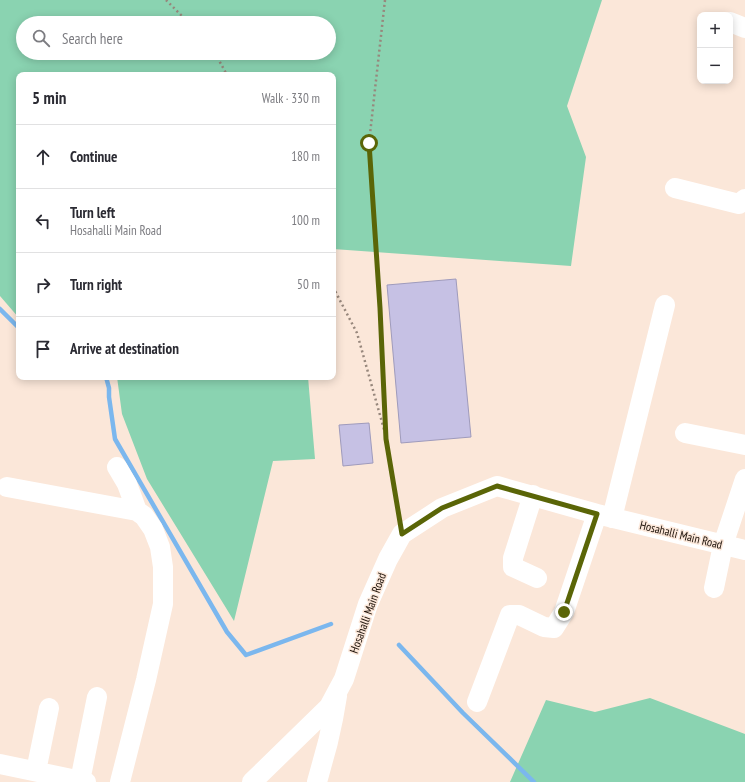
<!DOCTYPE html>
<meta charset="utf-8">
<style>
body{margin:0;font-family:"PT Sans Narrow",sans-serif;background:#f2f2f3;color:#2b2b33}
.controls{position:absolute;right:12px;top:12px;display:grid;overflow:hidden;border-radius:8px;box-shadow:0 2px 10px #0003}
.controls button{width:36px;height:36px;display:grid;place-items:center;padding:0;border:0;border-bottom:1px solid #e1e1e2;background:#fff;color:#2b2b33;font:20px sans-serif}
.stop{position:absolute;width:12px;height:12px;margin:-9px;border:3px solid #5a6507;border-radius:50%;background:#fff}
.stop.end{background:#5a6507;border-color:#fff;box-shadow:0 1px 4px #0008}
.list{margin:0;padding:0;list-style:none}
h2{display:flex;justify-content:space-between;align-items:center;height:52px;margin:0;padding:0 16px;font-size:17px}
h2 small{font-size:13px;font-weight:400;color:#7c7c81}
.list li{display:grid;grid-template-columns:26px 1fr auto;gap:12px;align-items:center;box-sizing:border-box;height:64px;padding:0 16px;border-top:1px solid #e1e1e2}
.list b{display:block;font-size:15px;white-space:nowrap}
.list p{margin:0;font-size:13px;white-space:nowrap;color:#7c7c81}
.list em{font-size:13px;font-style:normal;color:#7c7c81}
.icon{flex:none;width:22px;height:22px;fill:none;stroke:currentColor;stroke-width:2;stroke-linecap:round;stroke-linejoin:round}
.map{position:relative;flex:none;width:745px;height:782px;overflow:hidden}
.search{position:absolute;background:#fff;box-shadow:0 2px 10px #0003;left:16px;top:16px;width:320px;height:44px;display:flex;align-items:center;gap:10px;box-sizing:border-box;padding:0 14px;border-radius:22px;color:#7c7c81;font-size:15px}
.panel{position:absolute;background:#fff;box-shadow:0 2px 10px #0003;left:16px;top:72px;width:320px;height:308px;border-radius:8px}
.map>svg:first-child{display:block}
.green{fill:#8ad3b1;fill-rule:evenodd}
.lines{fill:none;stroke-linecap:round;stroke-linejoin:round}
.stream{stroke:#7bb7ee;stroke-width:4.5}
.building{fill:#c6c1e4;stroke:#9f9bbc}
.path{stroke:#97877c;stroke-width:2.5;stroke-dasharray:2 3;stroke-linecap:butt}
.minor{stroke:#fff;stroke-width:20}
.route{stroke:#5a6507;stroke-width:5}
.labels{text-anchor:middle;stroke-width:3;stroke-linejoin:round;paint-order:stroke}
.street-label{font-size:12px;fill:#1d120a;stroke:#fbe7d9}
</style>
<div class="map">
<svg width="745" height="782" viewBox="0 0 745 782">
<rect width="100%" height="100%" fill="#fbe7d9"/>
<path class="green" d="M 0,0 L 602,0 L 567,106 L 586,157 L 571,266 L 333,249 L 333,75 L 19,75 L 19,318 L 0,296 ZM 23,23 L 329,23 L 329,53 L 23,53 Z
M 117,377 L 308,377 L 315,459 L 273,461 L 234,621 L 147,479 L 122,414 Z
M 650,698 L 745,734 L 745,782 L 510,782 L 546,700 L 595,712 Z"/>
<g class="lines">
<path class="stream" d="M 0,309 L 19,328
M 106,377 L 109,388 L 109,397 L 115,439 L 227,632 L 246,655 L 331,624
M 399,645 L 463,713 L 534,782"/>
</g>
<path class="building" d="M 456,279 L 471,437 L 401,443 L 387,285 Z
M 369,423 L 373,463 L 343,466 L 339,425 Z"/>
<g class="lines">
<path class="path" d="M 166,0 L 189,23
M 385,0 L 369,143 L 380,308 L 386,439
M 215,53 L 227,75
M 333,287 L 357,333 L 385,433
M 386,438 L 399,516"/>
<path class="minor" d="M 730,22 L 745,28
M 675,188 L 739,204 L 745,199
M 685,433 L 745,445
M 117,467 L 127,484 L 137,511
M 7,487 L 137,511 L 144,516 L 153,529 L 160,547 L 163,567 L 163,604 L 146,680 L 120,782
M 533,495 L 513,558 L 513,567 L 537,578
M 612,518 L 665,305
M 714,588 L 723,545 L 745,479
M 477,702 L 510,615 L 519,615 L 544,627 L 554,628 L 564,612 L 597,514
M 0,764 L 86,782
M 36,771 L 49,708
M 80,781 L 97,697
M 252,782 L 329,707 L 344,679 L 368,604 L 388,559 L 402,534 L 442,508 L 497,486 L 597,514 L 745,550
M 317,782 L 328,742 L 333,719 L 337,696"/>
</g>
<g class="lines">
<path class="route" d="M 369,143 L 380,308 L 386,439 L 402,534 L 442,508 L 497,486 L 597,514 L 564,612"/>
</g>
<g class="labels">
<g class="street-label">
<text transform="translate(681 535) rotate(14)" y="4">Hosahalli Main Road</text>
<text transform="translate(368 613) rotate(-70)" y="4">Hosahalli Main Road</text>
</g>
</g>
</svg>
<div class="controls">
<button>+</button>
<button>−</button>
</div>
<div class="stop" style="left:369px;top:143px"></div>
<div class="stop end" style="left:564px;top:612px"></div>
<div class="search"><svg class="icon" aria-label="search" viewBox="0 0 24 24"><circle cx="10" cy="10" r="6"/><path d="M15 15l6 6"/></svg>Search here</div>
<section class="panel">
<h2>5 min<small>Walk · 330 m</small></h2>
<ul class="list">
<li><svg class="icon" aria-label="ahead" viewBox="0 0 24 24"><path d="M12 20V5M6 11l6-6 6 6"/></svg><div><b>Continue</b></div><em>180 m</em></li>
<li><svg class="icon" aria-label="left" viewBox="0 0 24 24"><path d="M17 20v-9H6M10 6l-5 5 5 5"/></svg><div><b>Turn left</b><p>Hosahalli Main Road</p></div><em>100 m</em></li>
<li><svg class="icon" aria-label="right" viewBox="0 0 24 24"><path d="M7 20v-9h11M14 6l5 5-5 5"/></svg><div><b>Turn right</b></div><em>50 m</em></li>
<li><svg class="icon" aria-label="arrive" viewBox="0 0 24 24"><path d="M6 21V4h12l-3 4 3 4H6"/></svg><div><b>Arrive at destination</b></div></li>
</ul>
</section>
</div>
